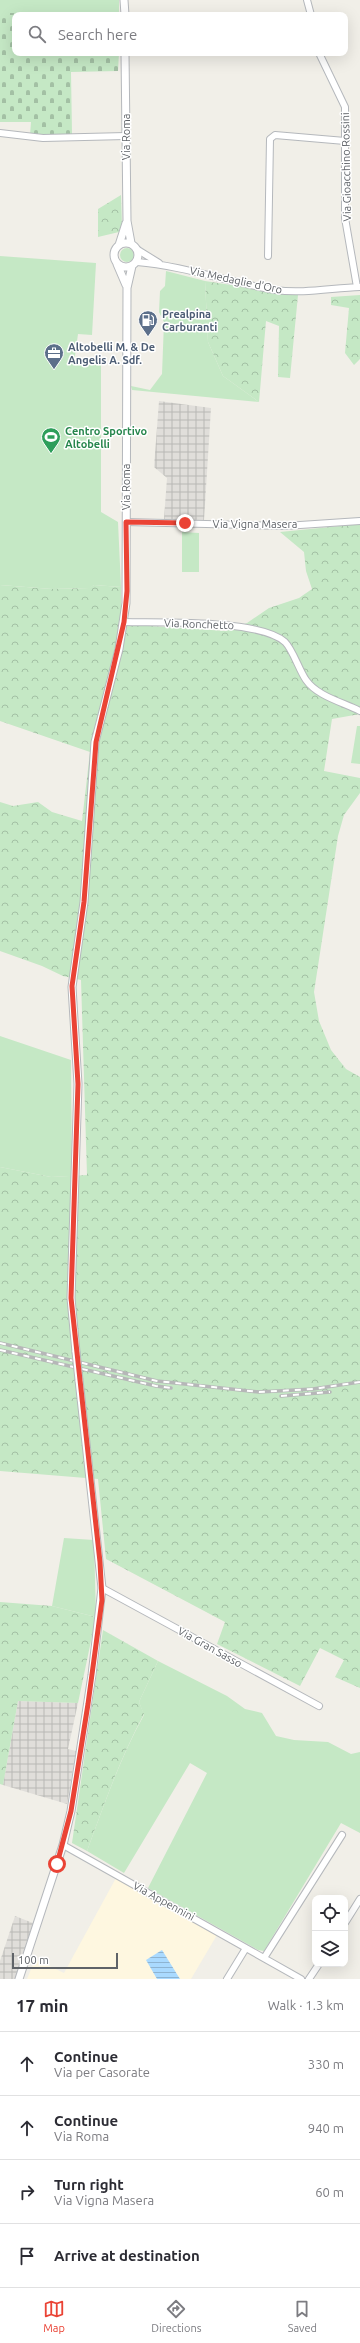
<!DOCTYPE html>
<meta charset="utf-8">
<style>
body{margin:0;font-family:Ubuntu,sans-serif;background:#f7f7f7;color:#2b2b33}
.controls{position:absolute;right:12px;bottom:12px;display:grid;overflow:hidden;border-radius:8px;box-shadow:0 4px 16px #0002}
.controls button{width:36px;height:36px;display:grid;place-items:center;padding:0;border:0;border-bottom:1px solid #e1e1e2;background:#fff;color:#2b2b33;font:20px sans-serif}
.scale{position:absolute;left:12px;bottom:10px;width:106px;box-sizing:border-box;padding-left:4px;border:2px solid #5f6368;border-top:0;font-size:11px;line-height:14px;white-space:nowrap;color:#5f6368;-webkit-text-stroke:3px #fff;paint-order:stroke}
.stop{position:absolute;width:12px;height:12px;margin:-9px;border:3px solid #ea4335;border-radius:50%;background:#fff}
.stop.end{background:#ea4335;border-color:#fff;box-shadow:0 1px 4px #0008}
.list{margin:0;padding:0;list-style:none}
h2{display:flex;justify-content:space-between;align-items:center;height:52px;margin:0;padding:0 16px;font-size:17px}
h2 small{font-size:13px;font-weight:400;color:#7c7c81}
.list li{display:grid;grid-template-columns:26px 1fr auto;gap:12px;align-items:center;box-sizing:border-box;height:64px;padding:0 16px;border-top:1px solid #e1e1e2}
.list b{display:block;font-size:15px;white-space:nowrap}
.list p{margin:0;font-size:13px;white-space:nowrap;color:#7c7c81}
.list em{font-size:13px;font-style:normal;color:#7c7c81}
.icon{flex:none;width:22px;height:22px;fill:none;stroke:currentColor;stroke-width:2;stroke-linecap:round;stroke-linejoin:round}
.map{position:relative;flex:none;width:360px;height:1979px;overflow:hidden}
.search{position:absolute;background:#fff;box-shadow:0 4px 16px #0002;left:12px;right:12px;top:12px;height:44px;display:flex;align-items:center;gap:10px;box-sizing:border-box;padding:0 14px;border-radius:8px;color:#7c7c81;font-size:15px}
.sheet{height:308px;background:#fff}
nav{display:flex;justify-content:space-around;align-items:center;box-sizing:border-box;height:56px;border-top:1px solid #e1e1e2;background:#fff;font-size:11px;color:#7c7c81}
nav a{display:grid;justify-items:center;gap:2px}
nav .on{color:#ea4335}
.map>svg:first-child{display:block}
.commercial{fill:#fef7e0}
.industrial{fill:url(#industrial-grid)}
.grass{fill:#c5e8c5}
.forest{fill:url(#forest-crowns)}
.cemetery{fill:url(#cemetery-stones)}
.water{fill:url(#water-rules)}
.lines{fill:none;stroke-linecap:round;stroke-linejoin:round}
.minor-casing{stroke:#b5b8bc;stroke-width:8}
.tertiary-casing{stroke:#b5b8bc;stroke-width:9}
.minor{stroke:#fff;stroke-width:6}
.tertiary{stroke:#fff;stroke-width:7}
.rail-casing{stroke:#b6b7b8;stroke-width:3.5}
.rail{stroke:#fff;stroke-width:2;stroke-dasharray:6;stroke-linecap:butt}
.tertiary-bridge-casing{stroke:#b5b8bc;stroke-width:9;stroke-linecap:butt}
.tertiary-bridge{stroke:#fff;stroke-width:7}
.route{stroke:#ea4335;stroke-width:5}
.labels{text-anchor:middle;stroke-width:3;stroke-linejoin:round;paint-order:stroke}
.street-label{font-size:11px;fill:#5f6368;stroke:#fff}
.service-label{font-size:11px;font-weight:bold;fill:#4e5e75;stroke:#fff;text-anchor:start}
.leisure-label{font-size:11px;font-weight:bold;fill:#27864d;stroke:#fff;text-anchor:start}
</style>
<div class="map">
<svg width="360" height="1979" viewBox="0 0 360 1979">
<defs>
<pattern id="industrial-grid" width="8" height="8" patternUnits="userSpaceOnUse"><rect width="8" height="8" fill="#e0deda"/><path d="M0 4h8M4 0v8" fill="none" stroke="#b9b8b5"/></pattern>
<pattern id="forest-crowns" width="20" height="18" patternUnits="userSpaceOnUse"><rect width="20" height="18" fill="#c5e8c5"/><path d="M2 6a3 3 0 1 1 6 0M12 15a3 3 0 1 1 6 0" fill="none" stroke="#a3c0a4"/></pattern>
<pattern id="cemetery-stones" width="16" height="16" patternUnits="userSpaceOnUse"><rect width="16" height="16" fill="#c5e8c5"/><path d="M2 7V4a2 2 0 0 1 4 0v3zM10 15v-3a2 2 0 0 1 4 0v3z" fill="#a3c0a4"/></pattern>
<pattern id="water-rules" width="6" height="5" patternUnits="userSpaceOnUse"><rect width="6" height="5" fill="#aadaff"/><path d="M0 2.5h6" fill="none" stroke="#8eb4d2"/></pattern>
</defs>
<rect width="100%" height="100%" fill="#f1efe8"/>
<path class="commercial" d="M 116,1878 L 217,1935 L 191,1979 L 27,1979 L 35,1959 L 64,1973 Z"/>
<path class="industrial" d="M 159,401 L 211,408 L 204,520 L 164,519 L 167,478 L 154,467 Z
M 18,1701 L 78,1703 L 68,1749 L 76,1751 L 67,1804 L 3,1785 Z
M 15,1916 L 33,1923 L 15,1979 L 0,1979 L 0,1961 Z"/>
<path class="grass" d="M 0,0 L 119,0 L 119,13 L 0,13 Z
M120 255a7 7 0 1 1 14 0a7 7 0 1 1-14 0Z
M 0,256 L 96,263 L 92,335 L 78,334 L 74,363 L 101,365 L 101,512 L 118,522 L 121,587 L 94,585 L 90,588 L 52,589 L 0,585 Z
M 166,271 L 205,281 L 208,342 L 223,376 L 259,402 L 132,390 L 131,386 L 150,390 L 162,374 L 164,322 L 159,312 L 160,291 L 165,286 Z
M 182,532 L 199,533 L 199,572 L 182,572 Z
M 357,726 L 360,726 L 360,764 L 351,763 Z
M 0,1036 L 71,1060 L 72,1176 L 51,1177 L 0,1167 Z
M 64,1538 L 94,1540 L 96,1617 L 52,1606 Z
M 158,1661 L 227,1696 L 245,1709 L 262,1713 L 276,1736 L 294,1740 L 328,1742 L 351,1754 L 360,1752 L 360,1833 L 341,1823 L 264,1951 L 258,1950 L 148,1888 L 207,1773 L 190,1763 L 124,1873 L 87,1851 C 104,1805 120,1758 144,1715 L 139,1702 Z"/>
<path class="forest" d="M 121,195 L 122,226 L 119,232 L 98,237 L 98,209 Z
M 205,281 L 298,295 L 290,378 L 278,377 L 279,326 L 266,321 L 259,402 L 223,376 L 208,342 Z
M 360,295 L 360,359 L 354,365 L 345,353 L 349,308 L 331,305 L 331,297 Z
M 360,524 L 360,714 L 332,719 L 324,771 L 360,778 L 360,793 L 344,815 L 338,836 L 314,992 L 319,1021 L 331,1050 L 346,1069 L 360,1077 L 360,1688 L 335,1677 L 344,1660 L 320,1648 L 300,1686 L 217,1644 L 225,1622 L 106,1559 L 98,1479 L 0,1471 L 0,1167 L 51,1177 L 87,1175 L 81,980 L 63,976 L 42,966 L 0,951 L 0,802 L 13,806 L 38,802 L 52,812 L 82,821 L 90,752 L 0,721 L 0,585 L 52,589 L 89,588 L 94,585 L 121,587 L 121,624 L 226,631 L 247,623 L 269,608 L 299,598 L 312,589 L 306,571 L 304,552 L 280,532 Z
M 0,1602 L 52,1606 L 96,1617 L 78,1703 L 18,1701 L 3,1785 L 0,1784 Z
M 103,1630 L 158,1661 L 139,1702 L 144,1714 C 120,1758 104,1805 87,1851 L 72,1843 Z"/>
<path class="cemetery" d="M 0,13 L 119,13 L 119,15 L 15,15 L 15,53 L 119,53 L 118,71 L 71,72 L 72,134 L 30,135 L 31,122 L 0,122 Z"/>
<path class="water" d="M 162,1950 L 180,1979 L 157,1979 L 146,1960 Z"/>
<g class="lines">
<g class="minor-casing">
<path id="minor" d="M 307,0 L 311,15
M 319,53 L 345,107 L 345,218 L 357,287
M 0,133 L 43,138 L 126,136
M 138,250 L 159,263
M 268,256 L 270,139 L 275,135 L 345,141
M 137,262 C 184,266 228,282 275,290 C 303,294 332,288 360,287
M 126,522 L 285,526 L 360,521
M 124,622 C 161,623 259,619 285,642 C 293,650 299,670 306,680 C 317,696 342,702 360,711
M 102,1588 L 319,1706
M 63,1845 L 301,1979
M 345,1923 L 360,1899
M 264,1958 L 342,1835
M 227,1979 L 246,1948
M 309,1979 L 319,1964"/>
</g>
<g class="tertiary-casing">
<path id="tertiary" d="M 124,0 L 125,15
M 125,53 L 127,221 L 131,243
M114 255a12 12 0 1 1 24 0a12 12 0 1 1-24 0Z
M 119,245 L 126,223
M 117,264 L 126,285
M 76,1352 L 71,1298 L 78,1084 L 72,987 L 84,902 L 95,742 L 119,649 L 126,603 L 127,288 L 132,266
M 19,1979 L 63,1845 L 71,1811 L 92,1675 L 102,1588 L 79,1380"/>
</g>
<use href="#minor" class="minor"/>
<use href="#tertiary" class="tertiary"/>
<g class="rail-casing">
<path id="rail" d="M 0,1343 L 157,1381 L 259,1392 L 313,1389 L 360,1382
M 0,1350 L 156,1386 L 171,1388
M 281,1396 L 330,1392"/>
</g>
<use href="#rail" class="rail"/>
<g class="tertiary-bridge-casing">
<path id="tertiary-bridge" d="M 76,1352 L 79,1380"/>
</g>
<use href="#tertiary-bridge" class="tertiary-bridge"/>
</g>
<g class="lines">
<path class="route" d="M 57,1864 L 71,1811 L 88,1704 L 102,1600 L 100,1562 L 71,1298 L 78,1084 L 72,986 L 84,902 L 96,742 L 124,622 L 127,591 L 126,522 L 185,523"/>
</g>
<defs>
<g id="fuel-pin" transform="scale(1)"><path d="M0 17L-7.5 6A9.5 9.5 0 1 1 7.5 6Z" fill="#5c6f8a" stroke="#fff"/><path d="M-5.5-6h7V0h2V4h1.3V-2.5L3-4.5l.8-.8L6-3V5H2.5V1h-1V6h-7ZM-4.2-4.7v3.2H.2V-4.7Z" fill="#fff"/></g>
<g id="office-pin" transform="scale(1)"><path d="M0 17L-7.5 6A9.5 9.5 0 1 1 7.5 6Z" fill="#5c6f8a" stroke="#fff"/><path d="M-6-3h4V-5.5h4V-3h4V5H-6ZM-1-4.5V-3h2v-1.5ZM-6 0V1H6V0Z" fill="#fff"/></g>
<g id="stadium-pin" transform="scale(1)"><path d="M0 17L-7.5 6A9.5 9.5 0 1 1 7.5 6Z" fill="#2e9e5b" stroke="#fff"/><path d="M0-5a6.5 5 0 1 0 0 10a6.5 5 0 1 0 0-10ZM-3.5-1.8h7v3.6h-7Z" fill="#fff"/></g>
</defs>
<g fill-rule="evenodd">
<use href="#fuel-pin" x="148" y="320"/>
<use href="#office-pin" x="54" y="353"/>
<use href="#stadium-pin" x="51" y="437"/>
</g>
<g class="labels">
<g class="street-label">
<text transform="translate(126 137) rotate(-90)" y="4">Via Roma</text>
<text transform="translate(346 167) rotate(-91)" y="4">Via Gioacchino Rossini</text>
<text transform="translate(236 280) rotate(12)" y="4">Via Medaglie d'Oro</text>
<text transform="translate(126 487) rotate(-90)" y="4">Via Roma</text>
<text x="255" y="528">Via Vigna Masera</text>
<text transform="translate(199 624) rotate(2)" y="4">Via Ronchetto</text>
<text transform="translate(210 1647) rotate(29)" y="4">Via Gran Sasso</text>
<text transform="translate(164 1901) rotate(29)" y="4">Via Appennini</text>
</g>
<g class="service-label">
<text x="162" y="318">Prealpina<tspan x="162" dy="13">Carburanti</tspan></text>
<text x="68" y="351">Altobelli M. &amp; De<tspan x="68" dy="13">Angelis A. Sdf.</tspan></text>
</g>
<g class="leisure-label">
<text x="65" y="435">Centro Sportivo<tspan x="65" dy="13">Altobelli</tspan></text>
</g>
</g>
</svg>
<div class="controls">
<button><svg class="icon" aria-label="locate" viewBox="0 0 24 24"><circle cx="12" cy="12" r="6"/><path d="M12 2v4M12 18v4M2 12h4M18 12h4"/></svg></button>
<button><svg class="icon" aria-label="layers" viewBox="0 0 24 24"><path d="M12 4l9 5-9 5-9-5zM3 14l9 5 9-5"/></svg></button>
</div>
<div class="scale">100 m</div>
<div class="stop" style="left:57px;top:1864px"></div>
<div class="stop end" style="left:185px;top:523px"></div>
<div class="search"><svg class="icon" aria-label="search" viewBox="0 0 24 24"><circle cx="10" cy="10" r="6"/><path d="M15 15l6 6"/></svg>Search here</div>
</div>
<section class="sheet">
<h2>17 min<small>Walk · 1.3 km</small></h2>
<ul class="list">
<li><svg class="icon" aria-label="ahead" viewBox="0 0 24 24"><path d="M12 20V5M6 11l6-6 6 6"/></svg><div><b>Continue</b><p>Via per Casorate</p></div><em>330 m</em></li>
<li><svg class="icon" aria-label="ahead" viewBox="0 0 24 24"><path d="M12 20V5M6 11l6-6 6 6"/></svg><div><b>Continue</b><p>Via Roma</p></div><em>940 m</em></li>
<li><svg class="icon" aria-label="right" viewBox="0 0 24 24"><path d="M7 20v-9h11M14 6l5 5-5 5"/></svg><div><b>Turn right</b><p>Via Vigna Masera</p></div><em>60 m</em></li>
<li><svg class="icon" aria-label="arrive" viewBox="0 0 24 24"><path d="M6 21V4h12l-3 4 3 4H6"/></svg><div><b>Arrive at destination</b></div></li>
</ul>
</section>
<nav>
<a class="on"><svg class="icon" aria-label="map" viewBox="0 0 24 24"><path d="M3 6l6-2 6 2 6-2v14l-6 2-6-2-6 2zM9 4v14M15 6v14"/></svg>Map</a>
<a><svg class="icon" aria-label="directions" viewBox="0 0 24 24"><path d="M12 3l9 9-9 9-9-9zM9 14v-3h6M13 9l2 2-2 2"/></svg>Directions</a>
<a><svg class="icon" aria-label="saved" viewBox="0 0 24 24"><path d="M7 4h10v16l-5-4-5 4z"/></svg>Saved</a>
</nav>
